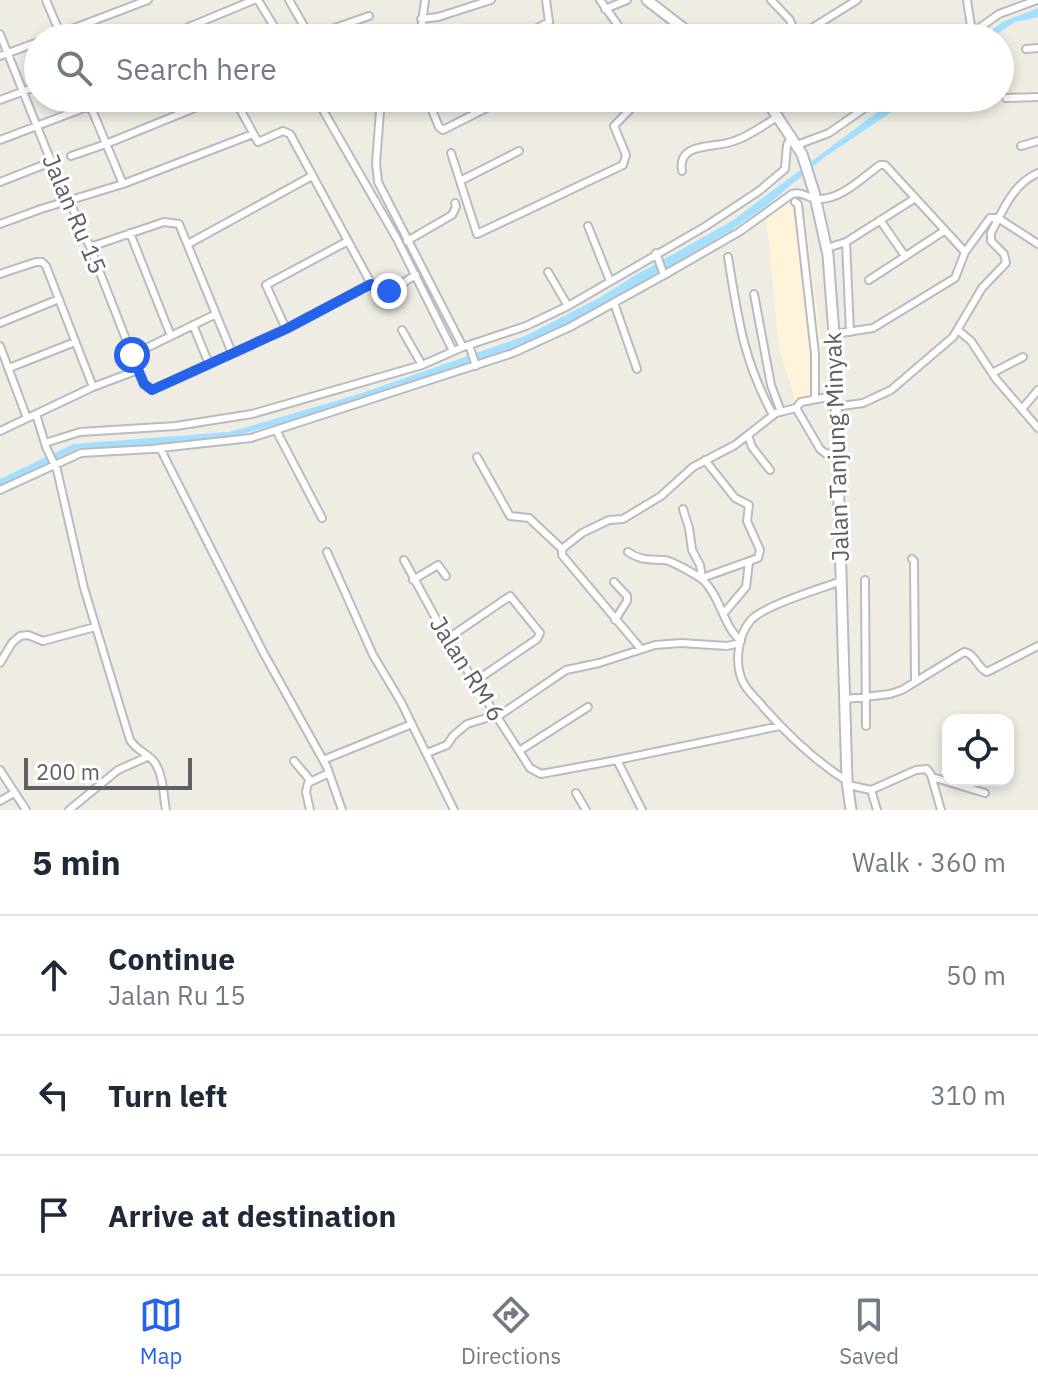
<!DOCTYPE html>
<meta charset="utf-8">
<style>
body{margin:0;font-family:"IBM Plex Sans",sans-serif;background:#f6f6f7;color:#1f2937}
.controls{position:absolute;right:24px;bottom:24px;display:grid;overflow:hidden;border-radius:16px;box-shadow:0 4px 12px #0003}
.controls button{width:72px;height:72px;display:grid;place-items:center;padding:0;border:0;border-bottom:2px solid #e0e1e3;background:#fff;color:#1f2937;font:40px sans-serif}
.scale{position:absolute;left:24px;bottom:20px;width:168px;box-sizing:border-box;padding-left:8px;border:4px solid #5b6165;border-top:0;font-size:22px;line-height:28px;white-space:nowrap;color:#5b6165;-webkit-text-stroke:6px #fff;paint-order:stroke}
.stop{position:absolute;width:24px;height:24px;margin:-18px;border:6px solid #2563eb;border-radius:50%;background:#fff}
.stop.end{background:#2563eb;border-color:#fff;box-shadow:0 2px 8px #0008}
.list{margin:0;padding:0;list-style:none}
h2{display:flex;justify-content:space-between;align-items:center;height:104px;margin:0;padding:0 32px;font-size:34px}
h2 small{font-size:26px;font-weight:400;color:#747a83}
.list li{display:grid;grid-template-columns:52px 1fr auto;gap:24px;align-items:center;box-sizing:border-box;height:120px;padding:0 32px;border-top:2px solid #e0e1e3}
.list b{display:block;font-size:30px;white-space:nowrap}
.list p{margin:0;font-size:26px;white-space:nowrap;color:#747a83}
.list em{font-size:26px;font-style:normal;color:#747a83}
.icon{flex:none;width:44px;height:44px;fill:none;stroke:currentColor;stroke-width:2;stroke-linecap:round;stroke-linejoin:round}
.map{position:relative;flex:none;width:1038px;height:810px;overflow:hidden}
.search{position:absolute;background:#fff;box-shadow:0 4px 12px #0003;left:24px;right:24px;top:24px;height:88px;display:flex;align-items:center;gap:20px;box-sizing:border-box;padding:0 28px;border-radius:44px;color:#747a83;font-size:30px}
.sheet{height:464px;background:#fff}
nav{display:flex;justify-content:space-around;align-items:center;box-sizing:border-box;height:112px;border-top:2px solid #e0e1e3;background:#fff;font-size:22px;color:#747a83}
nav a{display:grid;justify-items:center;gap:4px}
nav .on{color:#2563eb}
.map>svg:first-child{display:block}
.commercial{fill:#fff3d9}
.water{fill:#a4dfff}
.lines{fill:none;stroke-linecap:round;stroke-linejoin:round}
.street-casing{stroke:#b8bcc1;stroke-width:10}
.secondary-casing{stroke:#b7bbc1;stroke-width:13}
.street{stroke:#fff;stroke-width:6}
.secondary{stroke:#fff;stroke-width:9}
.route{stroke:#2563eb;stroke-width:10}
.labels{text-anchor:middle;stroke-width:6;stroke-linejoin:round;paint-order:stroke}
.street-label{font-size:24px;fill:#5b6165;stroke:#fff}
</style>
<div class="map">
<svg width="1038" height="810" viewBox="0 0 1038 810">
<rect width="100%" height="100%" fill="#efece3"/>
<path class="commercial" d="M 791,199 L 803,201 L 821,342 L 821,393 L 796,401 L 779,349 L 766,216 Z"/>
<path class="water" d="M 1038,8 L 1038,17 L 1015,22 L 991,38 L 981,38 L 1004,21 Z
M 896,98 L 912,98 L 822,159 L 766,206 L 730,231 L 610,301 L 521,347 L 395,387 L 357,403 L 231,437 L 138,446 L 79,448 L 0,485 L 0,479 L 73,444 L 228,432 L 244,428 L 359,394 L 525,336 L 599,298 L 634,276 L 732,221 Z"/>
<g class="lines">
<g class="street-casing">
<path id="street" d="M 46,0 L 62,38
M 258,0 L 281,38
M 289,0 L 308,33 L 312,36 L 369,16
M 600,0 L 627,38
M 771,0 L 790,20 L 795,33
M 967,0 L 972,33
M 605,9 L 627,0
M 421,19 L 438,17 L 491,0
M 0,34 L 46,149 L 90,247 L 138,370 L 144,384 L 152,390 L 286,329 L 371,284
M 48,38 L 148,0
M 162,38 L 254,0
M 260,38 L 277,31
M 420,38 L 425,0
M 519,38 L 549,22 L 546,0
M 775,38 L 812,28 L 857,0
M 965,38 L 999,14 L 1037,0
M 1026,49 L 1038,48
M 0,56 L 38,42
M 87,98 L 123,184
M 234,98 L 258,142 L 283,131 L 290,134 L 374,289 C 390,297 402,282 416,275
M 316,98 L 397,239 L 453,351
M 381,98 L 376,163 L 378,182 L 463,347
M 427,98 L 439,127 L 443,130 L 506,98
M 1006,98 L 1038,97
M 0,100 L 38,86
M 0,140 L 110,98
M 797,145 L 829,133 L 879,98
M 1021,146 L 1038,141
M 451,153 L 477,234 L 623,165 L 626,155 L 614,126 L 641,98
M 71,156 L 106,144 L 219,98
M 682,171 C 677,141 715,149 734,141 C 750,136 765,124 779,116
M 460,181 L 519,151
M 0,182 L 51,162
M 795,202 L 798,204 L 815,354 L 815,398
M 880,220 L 905,256
M 0,224 L 41,209 L 123,184 L 253,134
M 588,226 L 610,281
M 130,233 L 171,336
M 407,241 L 452,215 L 456,207 L 455,203
M 846,242 L 850,332
M 188,244 L 312,176
M 90,247 L 164,222 L 179,224 L 232,353
M 827,248 L 846,242 L 914,199
M 656,253 L 664,275
M 728,257 C 738,318 743,360 773,415
M 548,272 L 568,306
M 0,274 L 36,262 L 42,262 L 46,266 L 93,387
M 869,280 L 944,231
M 754,294 L 771,385 L 781,412
M 614,303 L 637,369
M 0,323 L 59,299
M 193,325 L 209,364
M 286,329 L 266,285 L 348,241
M 402,330 L 422,365
M 959,331 L 971,341 L 996,379 L 1038,428
M 834,334 L 873,328 L 955,278 L 965,252 L 990,218 L 998,218 L 1038,244
M 469,345 L 476,366
M 0,346 L 27,418
M 132,355 L 216,314
M 9,368 L 75,342
M 992,373 L 1023,357
M 835,407 L 863,403 L 891,390 L 953,337 L 982,288 L 1006,263 L 1004,254 L 991,241 L 991,233 C 1003,210 1013,184 1038,173
M 796,408 L 820,449 L 825,453 L 837,455
M 1022,409 L 1038,390
M 36,414 L 46,447 L 57,470 L 84,588 L 130,740 C 137,751 149,754 155,763 C 164,777 163,795 166,810
M 276,430 L 322,518
M 0,431 L 93,387 L 138,370
M 748,435 L 752,447 L 770,470
M 45,443 L 80,432 L 176,426 L 252,414 L 422,365 L 463,347 L 526,326 L 568,306 L 706,226 L 759,191 L 785,169 L 787,145 L 792,136
M 160,448 L 263,652 L 327,767 L 342,810
M 477,457 L 510,516 L 529,518 L 562,549
M 0,490 L 81,453 L 151,449 L 251,438 L 513,353 L 570,327 L 664,275 L 739,232 L 792,194 C 803,191 807,198 817,199 C 840,201 863,177 880,165 L 885,165 L 965,252
M 683,509 L 689,528 L 692,550 L 700,565 L 702,578
M 327,552 L 373,655 L 401,702 L 454,810
M 628,552 C 641,561 650,559 665,560 C 672,561 699,576 704,581 C 721,598 723,626 741,641
M 912,559 L 914,561 L 915,681
M 404,560 L 447,639 L 530,768 L 541,774 L 617,760 L 642,810
M 702,578 L 758,558 L 760,550 L 747,521 L 749,505 L 735,498 L 705,460
M 413,580 L 438,565 L 446,576
M 865,580 L 866,726
M 841,581 C 820,589 765,605 751,620 C 737,636 734,666 744,684 C 749,693 758,700 764,708 C 789,736 815,761 847,781
M 614,582 L 627,596 L 627,601 L 615,620
M 724,613 L 746,587 L 749,562
M 447,639 L 510,596 L 540,633 L 537,639 L 474,682
M 641,649 L 562,555 L 562,549 L 582,533 L 609,520 L 623,519 L 661,496 L 693,467 L 735,445 L 776,413 L 796,408 L 801,402 L 834,396
M 0,663 L 12,643 L 20,636 L 28,635 L 43,641 L 95,627
M 846,699 L 890,694 L 902,690 L 964,652 C 976,654 977,668 987,672 L 1038,646
M 497,717 L 566,670 L 599,663 L 655,645 L 681,643 L 727,646 L 740,643
M 519,751 L 588,707
M 427,753 L 447,745 L 453,736 L 467,724 L 496,715
M 323,760 L 412,724
M 617,760 L 780,726
M 294,761 L 310,780
M 0,770 L 26,810
M 932,777 L 985,793
M 848,785 L 871,790 L 916,770 L 927,769 L 931,775 L 941,810
M 871,790 L 877,810
M 576,793 L 586,810
M 0,801 L 14,793
M 69,810 L 118,770 L 147,757
M 310,810 L 306,792 L 308,783 L 329,773"/>
</g>
<g class="secondary-casing">
<path id="secondary" d="M 647,0 L 696,38
M 765,98 L 802,154 L 814,192 L 828,255 L 834,334 L 847,781 L 851,810"/>
</g>
<use href="#street" class="street"/>
<use href="#secondary" class="secondary"/>
</g>
<g class="lines">
<path class="route" d="M 132,355 L 144,384 L 152,390 L 286,329 L 371,284 L 382,293 L 389,291"/>
</g>
<g class="labels">
<g class="street-label">
<text transform="translate(74 214) rotate(67)" y="8">Jalan Ru 15</text>
<text transform="translate(837 447) rotate(-92)" y="8">Jalan Tanjung Minyak</text>
<text transform="translate(467 669) rotate(58)" y="8">Jalan RM 6</text>
</g>
</g>
</svg>
<div class="controls">
<button><svg class="icon" aria-label="locate" viewBox="0 0 24 24"><circle cx="12" cy="12" r="6"/><path d="M12 2v4M12 18v4M2 12h4M18 12h4"/></svg></button>
</div>
<div class="scale">200 m</div>
<div class="stop" style="left:132px;top:355px"></div>
<div class="stop end" style="left:389px;top:291px"></div>
<div class="search"><svg class="icon" aria-label="search" viewBox="0 0 24 24"><circle cx="10" cy="10" r="6"/><path d="M15 15l6 6"/></svg>Search here</div>
</div>
<section class="sheet">
<h2>5 min<small>Walk · 360 m</small></h2>
<ul class="list">
<li><svg class="icon" aria-label="ahead" viewBox="0 0 24 24"><path d="M12 20V5M6 11l6-6 6 6"/></svg><div><b>Continue</b><p>Jalan Ru 15</p></div><em>50 m</em></li>
<li><svg class="icon" aria-label="left" viewBox="0 0 24 24"><path d="M17 20v-9H6M10 6l-5 5 5 5"/></svg><div><b>Turn left</b></div><em>310 m</em></li>
<li><svg class="icon" aria-label="arrive" viewBox="0 0 24 24"><path d="M6 21V4h12l-3 4 3 4H6"/></svg><div><b>Arrive at destination</b></div></li>
</ul>
</section>
<nav>
<a class="on"><svg class="icon" aria-label="map" viewBox="0 0 24 24"><path d="M3 6l6-2 6 2 6-2v14l-6 2-6-2-6 2zM9 4v14M15 6v14"/></svg>Map</a>
<a><svg class="icon" aria-label="directions" viewBox="0 0 24 24"><path d="M12 3l9 9-9 9-9-9zM9 14v-3h6M13 9l2 2-2 2"/></svg>Directions</a>
<a><svg class="icon" aria-label="saved" viewBox="0 0 24 24"><path d="M7 4h10v16l-5-4-5 4z"/></svg>Saved</a>
</nav>
